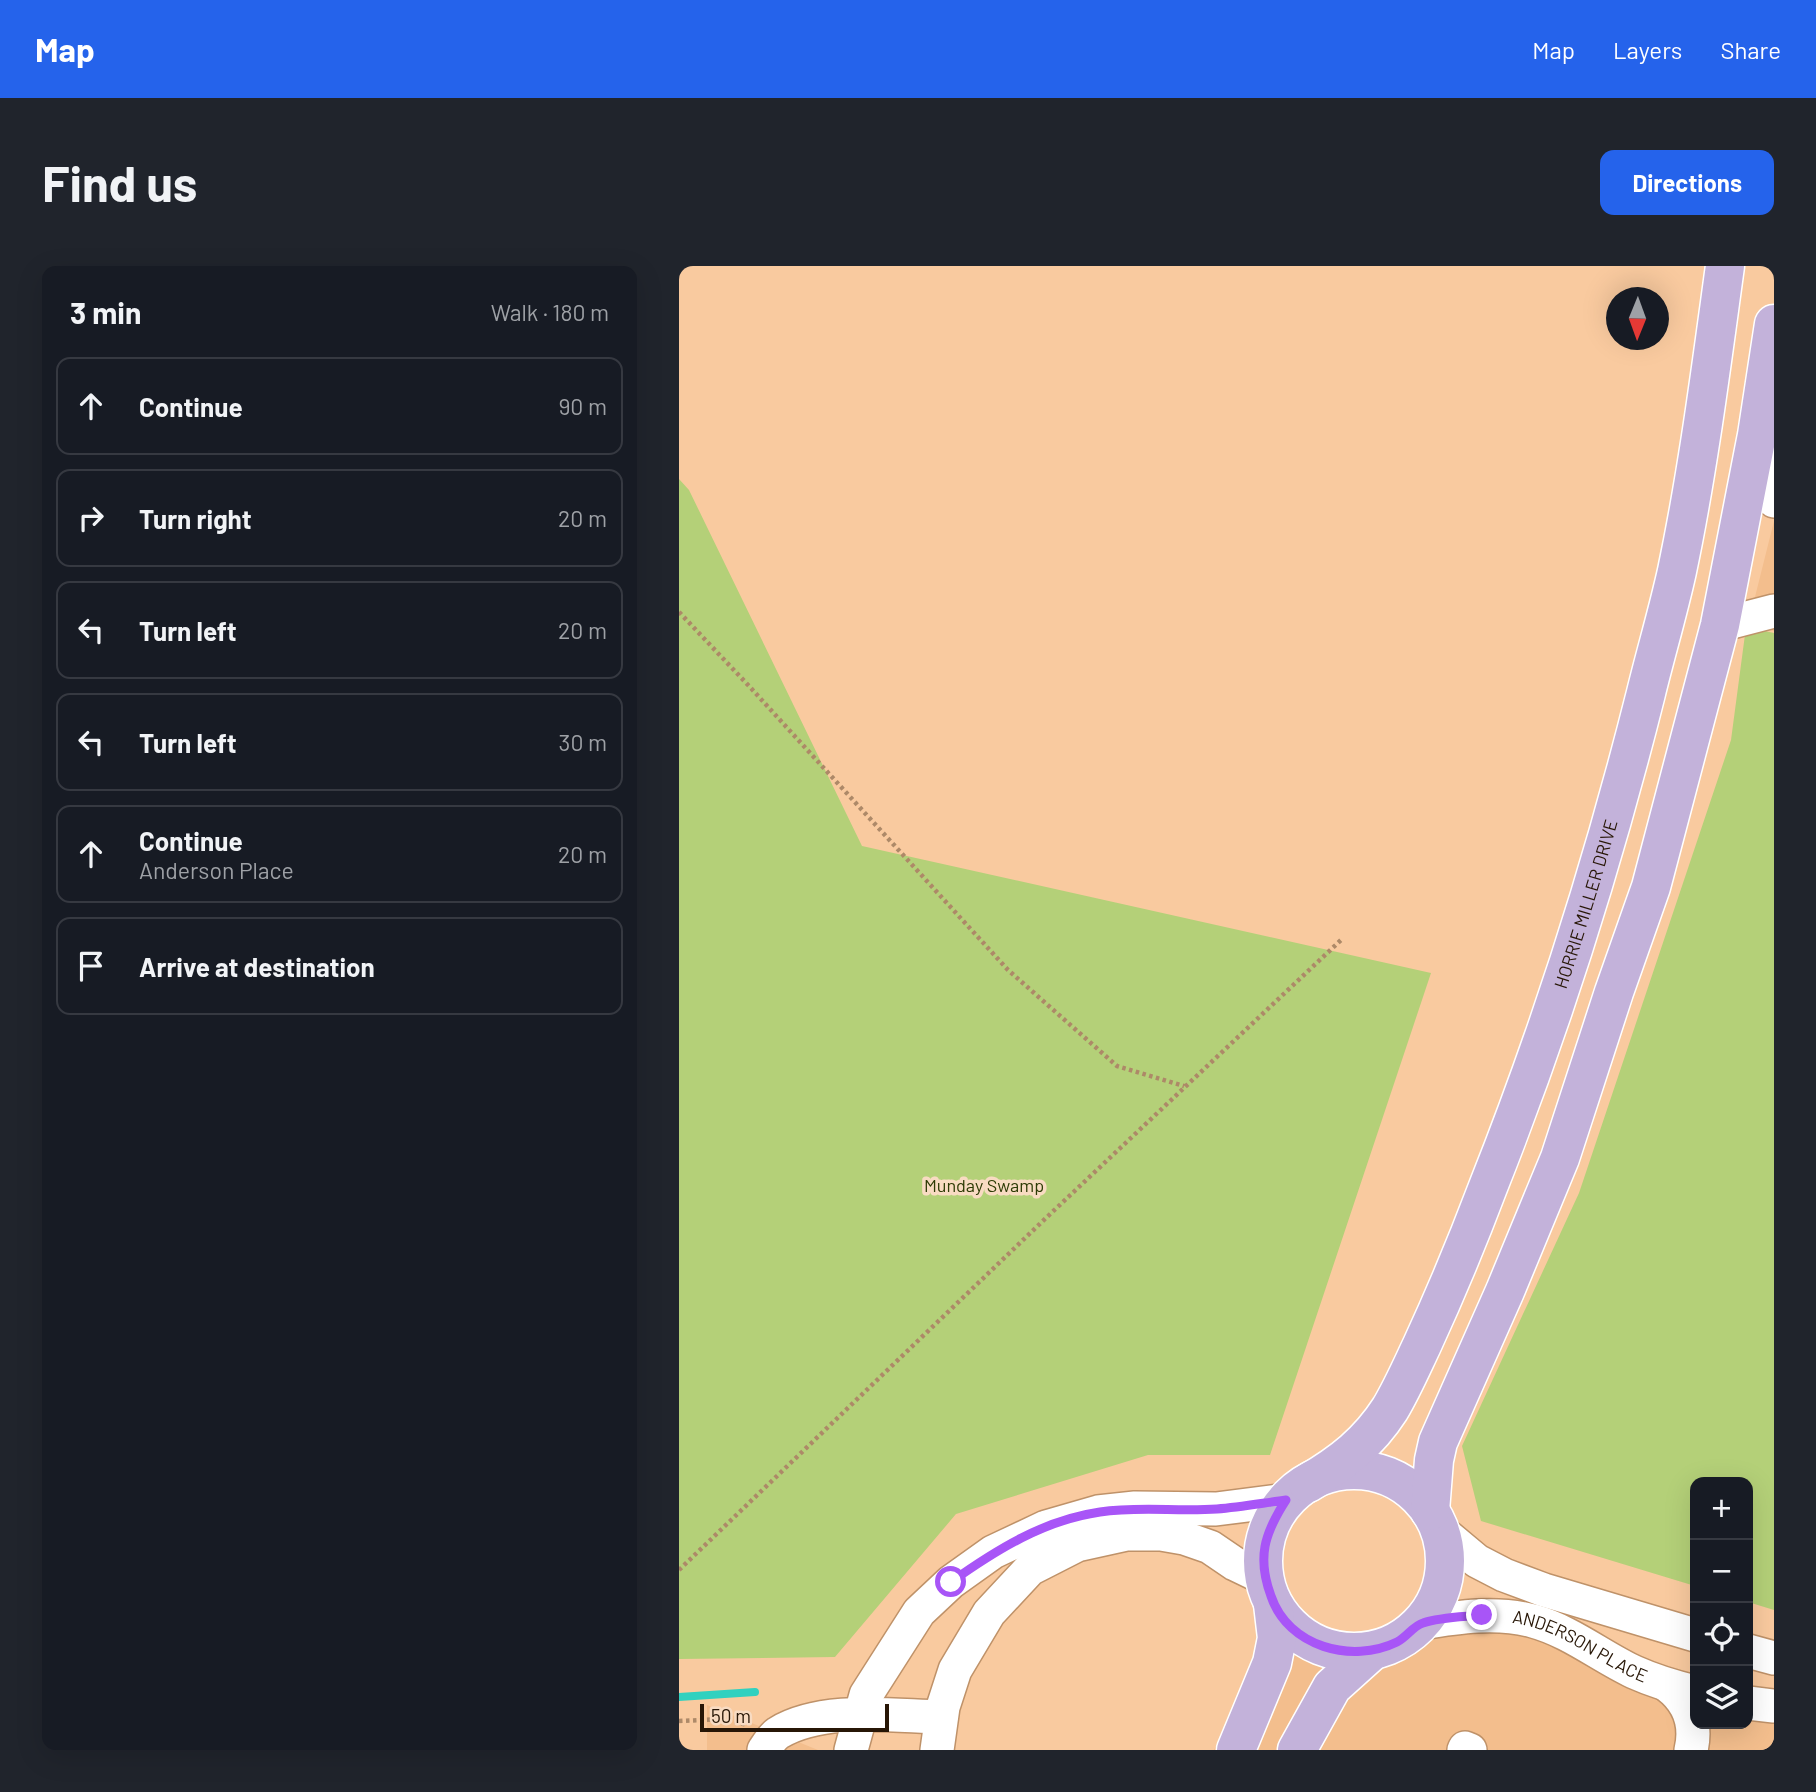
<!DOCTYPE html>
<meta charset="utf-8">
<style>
body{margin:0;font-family:Barlow,sans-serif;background:#20242c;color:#f1f3f6}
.controls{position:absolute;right:21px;bottom:21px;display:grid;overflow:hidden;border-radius:14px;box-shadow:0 7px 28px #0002}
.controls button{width:63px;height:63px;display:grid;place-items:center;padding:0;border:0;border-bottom:2px solid #363941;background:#171b24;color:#f1f3f6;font:35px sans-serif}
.compass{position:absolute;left:927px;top:21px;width:63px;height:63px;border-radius:50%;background:#171b24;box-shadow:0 7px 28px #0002;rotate:181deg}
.scale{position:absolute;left:21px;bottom:18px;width:189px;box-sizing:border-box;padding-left:7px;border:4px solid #271606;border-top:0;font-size:19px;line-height:24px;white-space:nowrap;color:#271606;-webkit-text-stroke:5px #f8dbc2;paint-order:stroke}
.stop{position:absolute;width:21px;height:21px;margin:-16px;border:5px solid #a855f7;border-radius:50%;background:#fff}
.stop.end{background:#a855f7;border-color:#fff;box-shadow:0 2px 7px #0008}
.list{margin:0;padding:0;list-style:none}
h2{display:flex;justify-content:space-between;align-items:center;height:91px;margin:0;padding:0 28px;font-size:30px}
h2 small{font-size:23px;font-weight:400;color:#9ea1a6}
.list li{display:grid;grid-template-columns:46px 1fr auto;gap:21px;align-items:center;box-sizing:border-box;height:98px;margin:0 14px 14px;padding:0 14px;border:2px solid #363941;border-radius:14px}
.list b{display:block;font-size:26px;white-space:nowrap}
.list p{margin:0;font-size:23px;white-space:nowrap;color:#9ea1a6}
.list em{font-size:23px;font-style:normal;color:#9ea1a6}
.icon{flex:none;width:38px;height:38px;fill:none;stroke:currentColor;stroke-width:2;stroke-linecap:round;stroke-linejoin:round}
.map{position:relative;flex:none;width:1095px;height:1484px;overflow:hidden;border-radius:14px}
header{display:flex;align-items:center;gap:42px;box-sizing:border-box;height:98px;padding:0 35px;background:#2563eb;color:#fff}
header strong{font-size:33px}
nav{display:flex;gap:38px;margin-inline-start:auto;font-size:24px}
.intro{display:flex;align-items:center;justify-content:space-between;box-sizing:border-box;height:168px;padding:0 42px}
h1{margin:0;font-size:49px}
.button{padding:18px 32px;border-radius:14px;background:#2563eb;color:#fff;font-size:24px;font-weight:700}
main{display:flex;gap:42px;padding:0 42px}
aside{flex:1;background:#171b24;border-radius:14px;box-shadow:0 7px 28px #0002}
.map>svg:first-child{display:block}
.built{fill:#f3be8d}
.green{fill:#b4d078}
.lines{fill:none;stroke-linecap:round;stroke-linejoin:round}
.stream{stroke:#31d1bf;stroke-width:8}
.minor-casing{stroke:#bf9269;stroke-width:36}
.major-casing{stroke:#fff;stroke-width:41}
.path{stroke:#ad8968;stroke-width:4.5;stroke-dasharray:3.5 3.5;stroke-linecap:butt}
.minor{stroke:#fff;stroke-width:33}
.major{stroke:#c3b2da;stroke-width:38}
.route{stroke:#a855f7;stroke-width:9}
.labels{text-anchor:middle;stroke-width:7;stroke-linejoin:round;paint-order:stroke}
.street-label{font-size:18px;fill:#271606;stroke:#f8dbc2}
.park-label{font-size:18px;fill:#2d3b05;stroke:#f8dbc2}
</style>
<header>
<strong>Map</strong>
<nav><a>Map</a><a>Layers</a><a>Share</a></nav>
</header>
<div class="intro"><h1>Find us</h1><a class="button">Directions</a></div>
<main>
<aside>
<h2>3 min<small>Walk · 180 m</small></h2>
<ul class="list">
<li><svg class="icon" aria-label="ahead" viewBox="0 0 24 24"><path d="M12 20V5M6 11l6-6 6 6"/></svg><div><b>Continue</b></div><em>90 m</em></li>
<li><svg class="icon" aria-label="right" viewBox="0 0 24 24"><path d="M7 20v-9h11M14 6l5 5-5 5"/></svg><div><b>Turn right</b></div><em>20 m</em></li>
<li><svg class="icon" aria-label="left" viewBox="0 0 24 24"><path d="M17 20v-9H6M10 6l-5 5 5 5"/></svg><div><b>Turn left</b></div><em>20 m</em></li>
<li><svg class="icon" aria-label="left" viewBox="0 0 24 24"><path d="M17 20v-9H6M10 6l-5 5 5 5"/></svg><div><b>Turn left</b></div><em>30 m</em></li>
<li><svg class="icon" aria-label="ahead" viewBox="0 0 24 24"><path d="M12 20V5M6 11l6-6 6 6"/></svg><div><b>Continue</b><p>Anderson Place</p></div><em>20 m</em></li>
<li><svg class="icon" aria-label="arrive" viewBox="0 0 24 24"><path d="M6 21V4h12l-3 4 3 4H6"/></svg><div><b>Arrive at destination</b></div></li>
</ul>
</aside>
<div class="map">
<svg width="1095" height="1484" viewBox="0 0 1095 1484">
<rect width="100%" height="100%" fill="#f9ca9f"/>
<path class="built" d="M 1095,255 L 1095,365 L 1069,359 Z
M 742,1357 L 876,1363 L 1016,1458 L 1069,1458 L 1069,1437 L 1095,1440 L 1095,1484 L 535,1484 L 559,1439 L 613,1361 L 636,1379 L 664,1387 L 694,1383 L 719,1374 Z
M 28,1439 L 139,1484 L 28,1484 Z"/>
<path class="green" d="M 0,213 L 10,224 L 183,580 L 752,707 L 591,1189 L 469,1189 L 277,1248 L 156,1391 L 0,1393 Z
M 1067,361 L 1095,367 L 1095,1344 L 1069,1336 L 1069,1216 L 1016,1216 L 1016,1320 L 802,1255 L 783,1180 L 900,927 L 1052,474 Z"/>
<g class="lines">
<path class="stream" d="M 0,1431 L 76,1426"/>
<g class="minor-casing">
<g id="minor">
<path d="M 1078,169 L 1095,235"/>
<path d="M 1041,359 L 1095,345"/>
<path d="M 761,1264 L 798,1295 L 825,1309 L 865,1324 L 1016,1369"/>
<path id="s1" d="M 742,1357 C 779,1351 818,1345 854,1355 C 891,1365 921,1390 955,1406 C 975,1415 995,1421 1016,1426"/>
<path d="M 1069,1385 L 1095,1392"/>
<path d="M 989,1420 C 1010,1436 1018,1458 1012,1484"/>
<path d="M 1069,1437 L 1095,1440"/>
<path d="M 85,1484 C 89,1478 93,1471 99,1467 C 143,1440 213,1450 262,1451"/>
<path d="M 172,1484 L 187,1429 L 240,1346 L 272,1316 L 314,1286 L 367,1261 L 419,1246 L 456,1242 L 537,1243 L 607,1234"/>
<path d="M 258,1484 L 264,1441 L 276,1404 L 310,1347 L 351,1303 L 398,1279 L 448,1268 L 482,1268 L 505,1272 L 531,1281 L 556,1298 L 585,1312"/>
<path d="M 785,1484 L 786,1482 L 791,1484"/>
</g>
</g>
<g class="major-casing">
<g id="major">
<circle cx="675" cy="1295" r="91"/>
<path id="s2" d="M 629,1217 C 663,1197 689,1177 711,1143 C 723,1123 733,1100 743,1079 C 767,1027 789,974 809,921 C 873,760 925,594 967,427 C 977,386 989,346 998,305 C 1019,205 1032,102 1046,0"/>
<path d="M 751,1245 L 755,1194 L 759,1176 L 826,1025 L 881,892 L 935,726 L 972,621 L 1041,359 L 1078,169 L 1095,58"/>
<path d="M 557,1484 L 593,1397 L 598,1372 L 594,1338"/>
<path d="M 618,1484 L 653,1421 L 693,1385"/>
</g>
</g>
<path class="path" d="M 0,346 L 70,420 L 329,704 L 438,800 L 505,820
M 0,1304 L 368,951 L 662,674
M 0,1455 L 45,1453 L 68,1459"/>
<use href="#minor" class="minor"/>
<use href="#major" class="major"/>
</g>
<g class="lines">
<path class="route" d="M 272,1316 C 317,1284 365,1254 421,1246 C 461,1240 499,1246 538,1243 C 561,1241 584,1237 607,1234 C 585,1268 578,1292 592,1330 C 609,1381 673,1398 718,1376 C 728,1371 734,1360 744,1357 C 762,1351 784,1351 803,1349"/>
</g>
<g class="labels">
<g class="street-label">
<text dy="6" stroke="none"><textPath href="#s2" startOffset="654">HORRIE MILLER DRIVE</textPath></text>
<text dy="6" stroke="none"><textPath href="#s1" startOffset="166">ANDERSON PLACE</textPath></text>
</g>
<g class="park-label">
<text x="305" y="926">Munday Swamp</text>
</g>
</g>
</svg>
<div class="controls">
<button>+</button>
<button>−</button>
<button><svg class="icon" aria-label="locate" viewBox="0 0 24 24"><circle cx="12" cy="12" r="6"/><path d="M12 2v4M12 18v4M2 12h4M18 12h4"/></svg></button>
<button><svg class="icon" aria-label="layers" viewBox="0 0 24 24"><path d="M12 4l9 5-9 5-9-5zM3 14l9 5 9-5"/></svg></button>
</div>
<svg class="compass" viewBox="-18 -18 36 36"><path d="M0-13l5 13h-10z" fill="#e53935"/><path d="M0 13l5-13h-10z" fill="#9ea1a6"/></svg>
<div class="scale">50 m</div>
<div class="stop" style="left:272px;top:1316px"></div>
<div class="stop end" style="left:803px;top:1349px"></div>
</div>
</main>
